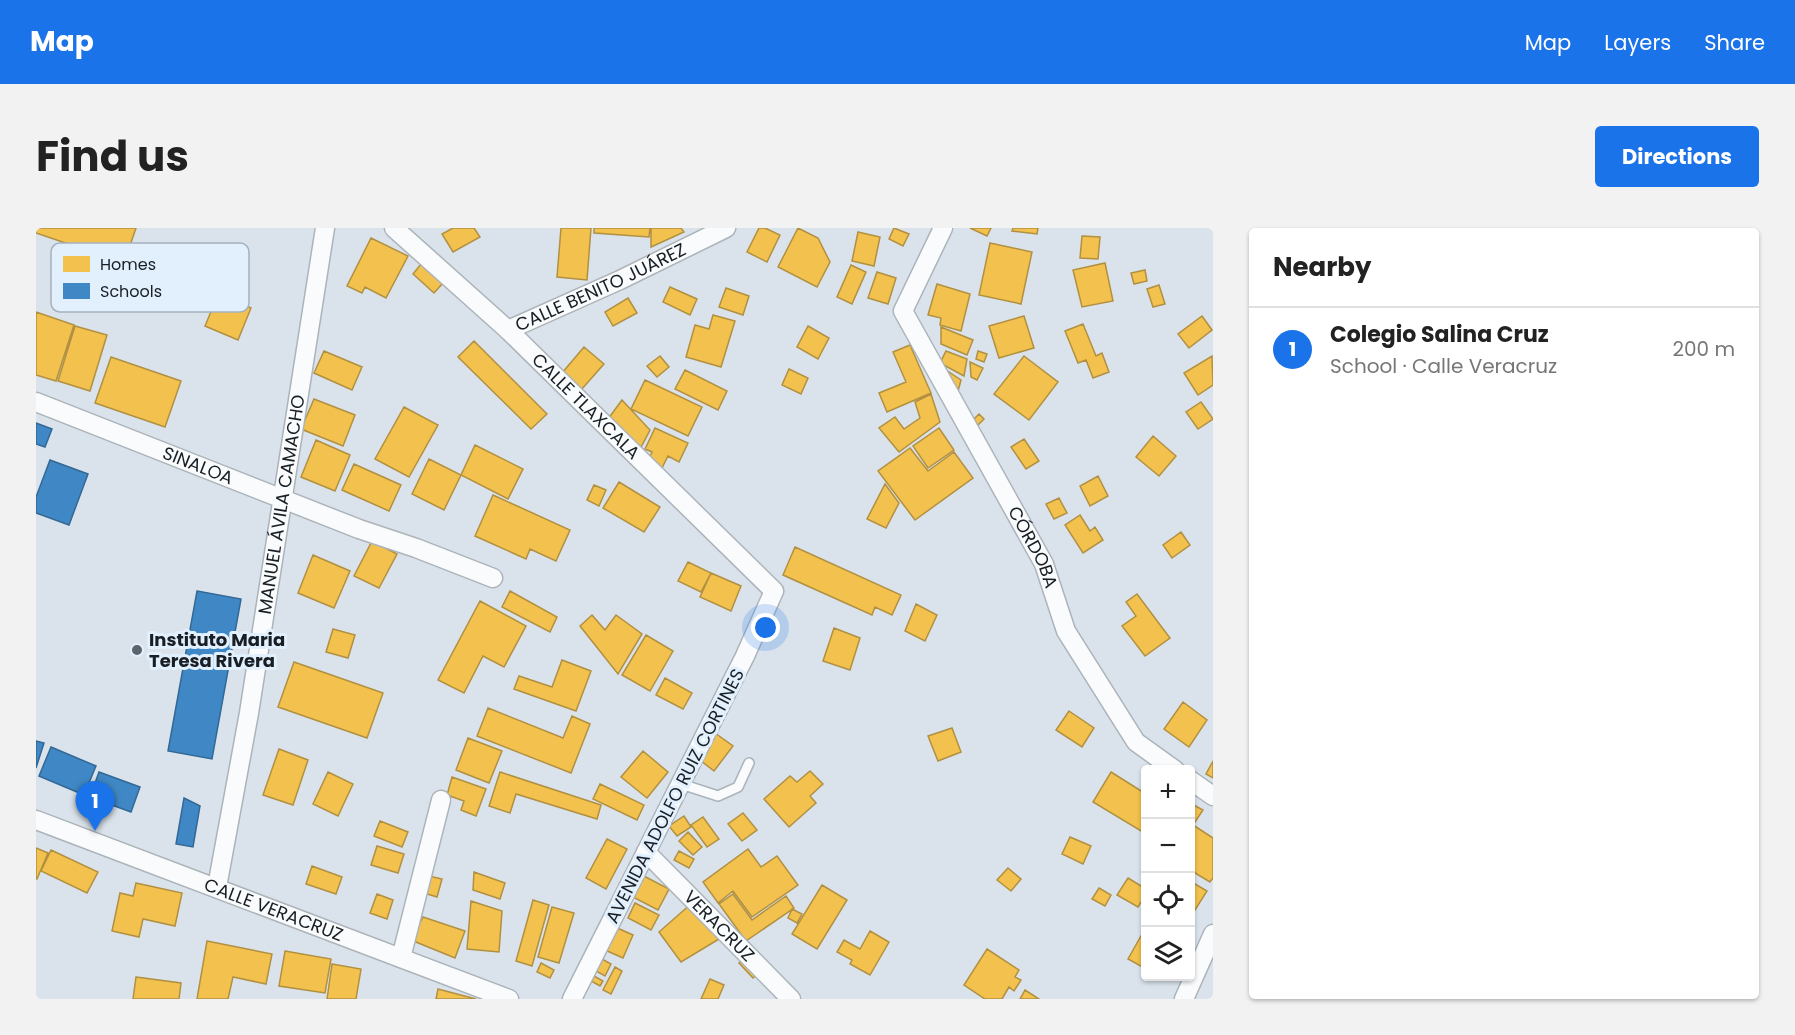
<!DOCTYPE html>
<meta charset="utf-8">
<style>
body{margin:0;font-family:Poppins,sans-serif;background:#f2f2f2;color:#222}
.controls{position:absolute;right:18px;bottom:18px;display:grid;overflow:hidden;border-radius:6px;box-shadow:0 2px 4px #0004}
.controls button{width:54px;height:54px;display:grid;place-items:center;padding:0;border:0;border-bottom:2px solid #e0e0e0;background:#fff;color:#222;font:30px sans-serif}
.you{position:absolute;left:730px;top:400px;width:21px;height:21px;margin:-15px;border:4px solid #fff;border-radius:50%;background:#1a73e8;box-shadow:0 0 0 9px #1a73e833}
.badge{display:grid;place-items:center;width:39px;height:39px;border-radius:50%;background:#1a73e8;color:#fff;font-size:20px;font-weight:700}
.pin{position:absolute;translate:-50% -50px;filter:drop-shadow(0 2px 3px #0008)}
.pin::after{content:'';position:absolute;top:32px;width:21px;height:18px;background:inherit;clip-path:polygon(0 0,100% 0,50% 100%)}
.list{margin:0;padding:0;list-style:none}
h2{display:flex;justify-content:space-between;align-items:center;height:78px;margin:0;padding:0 24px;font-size:26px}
h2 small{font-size:20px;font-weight:400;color:#767676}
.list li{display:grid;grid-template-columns:39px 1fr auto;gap:18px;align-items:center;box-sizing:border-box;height:84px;padding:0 24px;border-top:2px solid #e0e0e0}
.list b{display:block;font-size:22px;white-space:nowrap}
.list p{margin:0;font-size:20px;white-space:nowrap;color:#767676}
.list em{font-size:20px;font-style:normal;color:#767676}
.icon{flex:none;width:33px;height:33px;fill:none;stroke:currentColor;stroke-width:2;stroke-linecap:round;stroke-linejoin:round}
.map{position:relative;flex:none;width:1177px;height:771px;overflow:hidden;border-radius:6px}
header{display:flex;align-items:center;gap:36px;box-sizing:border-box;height:84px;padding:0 30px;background:#1a73e8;color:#fff}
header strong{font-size:28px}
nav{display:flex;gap:33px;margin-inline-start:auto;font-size:21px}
.intro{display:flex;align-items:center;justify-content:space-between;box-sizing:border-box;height:144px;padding:0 36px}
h1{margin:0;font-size:42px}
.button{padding:15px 27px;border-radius:6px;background:#1a73e8;color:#fff;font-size:21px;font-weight:700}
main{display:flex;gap:36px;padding:0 36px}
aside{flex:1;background:#fff;border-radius:6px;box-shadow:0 2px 4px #0004}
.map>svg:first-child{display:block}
.homes{fill:#f2c14e;stroke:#b19041;stroke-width:1.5}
.schools{fill:#3f88c5;stroke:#336895;stroke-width:1.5}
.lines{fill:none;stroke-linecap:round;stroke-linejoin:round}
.lane-casing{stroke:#acb4ba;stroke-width:12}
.street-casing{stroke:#acb4ba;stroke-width:21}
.lane{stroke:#f9fbfc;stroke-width:9}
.street{stroke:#f9fbfc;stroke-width:18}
.poi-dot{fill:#5c636a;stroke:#e2f0fe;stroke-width:2}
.labels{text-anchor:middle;stroke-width:6;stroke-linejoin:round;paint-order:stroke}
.street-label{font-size:18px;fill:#181e24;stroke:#e2f0fe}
.poi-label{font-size:18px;font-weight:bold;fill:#181e24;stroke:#e2f0fe;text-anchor:start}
.key{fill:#e2f0fe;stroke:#a5b1bd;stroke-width:1.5}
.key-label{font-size:16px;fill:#181e24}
</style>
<header>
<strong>Map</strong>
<nav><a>Map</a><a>Layers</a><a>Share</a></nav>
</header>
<div class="intro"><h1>Find us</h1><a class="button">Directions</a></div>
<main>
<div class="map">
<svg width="1177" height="771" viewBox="0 0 1177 771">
<rect width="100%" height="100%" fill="#dae3ec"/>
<path class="homes" d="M 0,0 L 100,0 L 88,35 L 0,5 Z
M 417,0 L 438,0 L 444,9 L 417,24 L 406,6 Z
M 525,0 L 555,0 L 551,52 L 521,49 Z
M 558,0 L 614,0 L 613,9 L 558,5 Z
M 615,0 L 645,0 L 648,4 L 615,19 Z
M 723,0 L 729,0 L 744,7 L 731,34 L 711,24 Z
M 762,0 L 782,10 L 794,34 L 781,59 L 742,39 Z
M 858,0 L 873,6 L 867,18 L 853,11 Z
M 934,0 L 955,0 L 951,8 Z
M 977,0 L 1002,0 L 1001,6 L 976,3 Z
M 822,4 L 844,9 L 838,38 L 816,33 Z
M 1046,8 L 1064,9 L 1062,31 L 1044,30 Z
M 335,10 L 372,28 L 350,70 L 329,59 L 326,65 L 311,58 Z
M 954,15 L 996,24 L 985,76 L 943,67 Z
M 1069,35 L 1077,73 L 1046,79 L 1037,42 Z
M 385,36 L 407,55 L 398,65 L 377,46 Z
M 815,37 L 830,44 L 816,76 L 801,69 Z
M 1109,42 L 1111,53 L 1098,56 L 1095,45 Z
M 841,44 L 860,50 L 852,76 L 832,70 Z
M 190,47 L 206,54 L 199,73 L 215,80 L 202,112 L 169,98 Z
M 901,56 L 934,66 L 925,103 L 904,97 L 905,90 L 892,87 Z
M 1123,57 L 1129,76 L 1117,79 L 1111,61 Z
M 634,59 L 661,71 L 654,87 L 627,74 Z
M 690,60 L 713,68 L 707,87 L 683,79 Z
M 592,70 L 601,85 L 577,98 L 569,84 Z
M 0,84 L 38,97 L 20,153 L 0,147 Z
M 677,87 L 699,93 L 685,139 L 650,129 L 659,97 L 673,101 Z
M 988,88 L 998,120 L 963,130 L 953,98 Z
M 1166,88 L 1176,102 L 1153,120 L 1142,106 Z
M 1047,96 L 1060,128 L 1066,125 L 1073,144 L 1057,150 L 1050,132 L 1042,135 L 1029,103 Z
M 39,98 L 71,107 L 54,163 L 22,153 Z
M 772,98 L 793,110 L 782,131 L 761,119 Z
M 905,99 L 937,112 L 931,127 L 905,116 Z
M 438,113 L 511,186 L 495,201 L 422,129 Z
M 874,117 L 895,165 L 851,184 L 843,165 L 870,154 L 857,124 Z
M 548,119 L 568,136 L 545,162 L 526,145 Z
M 288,123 L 326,139 L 316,162 L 278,145 Z
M 910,123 L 931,131 L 928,148 L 904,135 Z
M 942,123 L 951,126 L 948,134 L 940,131 Z
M 624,128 L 633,139 L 621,149 L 611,138 Z
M 988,128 L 1022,154 L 993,192 L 958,166 Z
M 1176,128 L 1177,157 L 1162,167 L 1148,145 Z
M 75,129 L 145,153 L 129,199 L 59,175 Z
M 934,134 L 947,140 L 941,152 L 935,149 Z
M 753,141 L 772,150 L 765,166 L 746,157 Z
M 649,142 L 691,163 L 682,182 L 639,161 Z
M 910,142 L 925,152 L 921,167 Z
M 609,152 L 666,179 L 652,208 L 595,181 Z
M 895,166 L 904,194 L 863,224 L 843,200 L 859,189 L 868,201 L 884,190 L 879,174 Z
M 278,171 L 319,187 L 307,218 L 265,201 Z
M 586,172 L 614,202 L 602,225 L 572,191 Z
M 1165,174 L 1177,191 L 1162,201 L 1150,184 Z
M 368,179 L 402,197 L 373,249 L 339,231 Z
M 943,186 L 948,191 L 939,200 L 934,195 Z
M 619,200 L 652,215 L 643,234 L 632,228 L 626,240 L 612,233 L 616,224 L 609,221 Z
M 903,200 L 918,222 L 892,240 L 877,218 Z
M 1117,208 L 1140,228 L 1123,248 L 1100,229 Z
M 988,211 L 1003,233 L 990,241 L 975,219 Z
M 280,212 L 314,227 L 299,263 L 265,249 Z
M 439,217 L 487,241 L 472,271 L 425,247 Z
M 874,220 L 892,243 L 918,224 L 937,250 L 879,292 L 842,243 Z
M 393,231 L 425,247 L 408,282 L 376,266 Z
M 318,236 L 365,257 L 353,283 L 306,262 Z
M 1062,248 L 1072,268 L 1054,278 L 1044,258 Z
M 583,254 L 624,279 L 608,304 L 567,280 Z
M 849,256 L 863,275 L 850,300 L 831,291 Z
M 558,257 L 570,262 L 563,278 L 551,272 Z
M 457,267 L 534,302 L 520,333 L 494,321 L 490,331 L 439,308 Z
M 1023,270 L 1031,285 L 1018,291 L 1010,276 Z
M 1044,287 L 1054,303 L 1059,299 L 1067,312 L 1047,325 L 1029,297 Z
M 1145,304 L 1154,317 L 1136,330 L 1127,317 Z
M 336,313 L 361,326 L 343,360 L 318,348 Z
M 759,319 L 865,367 L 856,387 L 839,379 L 836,387 L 747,347 Z
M 277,327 L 314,343 L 298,380 L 262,365 Z
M 652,334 L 675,345 L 665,364 L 642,353 Z
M 675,345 L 705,358 L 695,383 L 664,369 Z
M 474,363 L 521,389 L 514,404 L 466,379 Z
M 1101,366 L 1134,410 L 1109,428 L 1086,398 L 1100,388 L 1090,374 Z
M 444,373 L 490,398 L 468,439 L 447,428 L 428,465 L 402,452 Z
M 880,376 L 901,387 L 889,413 L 869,403 Z
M 556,387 L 569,402 L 580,387 L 606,406 L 582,446 L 544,398 Z
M 798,400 L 824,410 L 814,442 L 787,433 Z
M 297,401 L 319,407 L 312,430 L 290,424 Z
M 610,407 L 637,423 L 614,463 L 586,447 Z
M 526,432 L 555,443 L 540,483 L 478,461 L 483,448 L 516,459 Z
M 258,434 L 347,465 L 331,510 L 242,479 Z
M 629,450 L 656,465 L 647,481 L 620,467 Z
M 1147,474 L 1171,492 L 1153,519 L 1128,501 Z
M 452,480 L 527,510 L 536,488 L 554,496 L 535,545 L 441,508 Z
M 1033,483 L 1058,500 L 1046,519 L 1020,502 Z
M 916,500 L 925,524 L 902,533 L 892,508 Z
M 679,505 L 697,518 L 678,543 L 660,529 Z
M 432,510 L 466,523 L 453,555 L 420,542 Z
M 243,521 L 272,532 L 257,577 L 227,567 Z
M 607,523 L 632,544 L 611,570 L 585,549 Z
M 1177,533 L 1177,550 L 1170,546 Z
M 774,543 L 787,556 L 774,568 L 780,575 L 753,599 L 728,571 L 754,548 L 761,554 Z
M 292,544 L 317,556 L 302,588 L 277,576 Z
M 464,544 L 565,577 L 561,591 L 480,566 L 474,585 L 453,578 Z
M 1075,544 L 1110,566 L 1110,606 L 1057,574 Z
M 416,549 L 450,561 L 440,588 L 425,582 L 428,573 L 411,567 Z
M 564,556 L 608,577 L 601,592 L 557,571 Z
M 1154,575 L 1167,582 L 1157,597 L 1177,610 L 1177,650 L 1174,654 L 1154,642 Z
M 707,585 L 721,602 L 706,613 L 692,596 Z
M 648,588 L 655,599 L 641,608 L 633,598 Z
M 667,589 L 683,611 L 671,619 L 655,597 Z
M 344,593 L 372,604 L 366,619 L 338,608 Z
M 652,604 L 666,619 L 657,627 L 643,613 Z
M 1034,609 L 1055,618 L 1047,636 L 1026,626 Z
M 571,611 L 591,621 L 570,661 L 550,650 Z
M 341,618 L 368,626 L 362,645 L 335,637 Z
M 0,620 L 12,625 L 1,651 L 0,651 Z
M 712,621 L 725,639 L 741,628 L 762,657 L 716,689 L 697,663 L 682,675 L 667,654 Z
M 15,622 L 62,644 L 51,665 L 5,643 Z
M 643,623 L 658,631 L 653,640 L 638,632 Z
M 276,638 L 306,649 L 300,666 L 270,656 Z
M 972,640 L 985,651 L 975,663 L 961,652 Z
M 438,644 L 469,655 L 464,671 L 437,662 Z
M 604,646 L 633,661 L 622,682 L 593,667 Z
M 393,648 L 406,651 L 401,669 L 388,665 Z
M 1092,650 L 1110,661 L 1110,666 L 1102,679 L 1081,667 Z
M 1154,653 L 1171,663 L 1154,690 Z
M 100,655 L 146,665 L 139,698 L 107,691 L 103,709 L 76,703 L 84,665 L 97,668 Z
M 786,657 L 811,672 L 781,721 L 756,706 Z
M 1063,660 L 1075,667 L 1069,678 L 1056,671 Z
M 341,666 L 357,672 L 351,691 L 334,685 Z
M 697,666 L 716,692 L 750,668 L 758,680 L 710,713 L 683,676 Z
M 497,672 L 513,677 L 496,738 L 480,733 Z
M 435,673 L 466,683 L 463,724 L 431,721 Z
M 599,675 L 623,687 L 615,702 L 592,690 Z
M 656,675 L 688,708 L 645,734 L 623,704 Z
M 516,679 L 538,685 L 523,735 L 502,729 Z
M 756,681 L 766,686 L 761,695 L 752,690 Z
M 387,689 L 429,703 L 419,730 L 375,712 Z
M 579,699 L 597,707 L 587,730 L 569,722 Z
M 1110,699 L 1110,741 L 1092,731 Z
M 834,703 L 853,714 L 834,747 L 814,736 L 816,732 L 801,724 L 808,712 L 824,721 Z
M 171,713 L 236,726 L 230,756 L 197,749 L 192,771 L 161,771 Z
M 951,721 L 983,742 L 979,749 L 985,752 L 978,763 L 973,759 L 966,771 L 949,771 L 928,757 Z
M 249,723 L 295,731 L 289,765 L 243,758 Z
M 710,728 L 724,744 L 717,750 L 703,735 Z
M 566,731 L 575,736 L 569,748 L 560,743 Z
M 505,735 L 518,742 L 514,750 L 501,744 Z
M 296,736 L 325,741 L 320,771 L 291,771 Z
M 579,739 L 586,743 L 575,766 L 567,762 Z
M 558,748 L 567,753 L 564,758 L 555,753 Z
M 100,749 L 145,755 L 143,771 L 97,771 Z
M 674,751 L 688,757 L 682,771 L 665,771 Z
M 402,761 L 440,771 L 400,771 Z
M 989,762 L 1003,771 L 984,771 Z"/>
<path class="schools" d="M 0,195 L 16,201 L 9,219 L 0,216 Z
M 14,232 L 52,246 L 33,297 L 0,285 L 0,269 Z
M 161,363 L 205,371 L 176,531 L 132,523 Z
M 0,513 L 8,515 L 0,540 Z
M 15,519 L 60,538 L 48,567 L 3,548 Z
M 63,544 L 104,559 L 95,584 L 54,569 Z
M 148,570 L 164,578 L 157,619 L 140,616 Z"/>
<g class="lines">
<g class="lane-casing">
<path id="lane" d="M 645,556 L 682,568 L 702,559 L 713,535"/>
</g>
<g class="street-casing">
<g id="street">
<path id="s1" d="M 358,0 L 472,102 L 738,363 L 709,428 L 536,771"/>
<path id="s2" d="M 907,0 L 867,83 L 1008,336 L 1030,403 L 1100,514 L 1139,542"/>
<path id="s3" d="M 472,102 L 584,52 L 690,0"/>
<path id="s4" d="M 0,174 L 323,301 L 380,320 L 457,350"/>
<path d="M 1154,552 L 1177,568"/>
<path id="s5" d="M 0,592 L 473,771"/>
<path id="s6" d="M 610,624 L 755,771"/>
<path id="s7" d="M 181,659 L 213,485 L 289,0"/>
<path d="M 365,730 L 405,572"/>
<path d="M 1148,771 L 1177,706"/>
</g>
</g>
<use href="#lane" class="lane"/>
<use href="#street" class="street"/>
</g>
<circle class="poi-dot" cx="101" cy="422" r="6"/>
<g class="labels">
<g class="street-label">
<text dy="6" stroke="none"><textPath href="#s3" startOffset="102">CALLE BENITO JUÁREZ</textPath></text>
<text dy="6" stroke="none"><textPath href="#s1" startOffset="262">CALLE TLAXCALA</textPath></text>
<text dy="6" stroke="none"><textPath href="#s4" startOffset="174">SINALOA</textPath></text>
<text dy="6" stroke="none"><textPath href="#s7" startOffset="388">MANUEL ÁVILA CAMACHO</textPath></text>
<text dy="6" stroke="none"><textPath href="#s2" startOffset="362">CÓRDOBA</textPath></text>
<text transform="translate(639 568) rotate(-63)" y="6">AVENIDA ADOLFO RUIZ CORTINES</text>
<text dy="6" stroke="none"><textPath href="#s5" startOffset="254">CALLE VERACRUZ</textPath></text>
<text dy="6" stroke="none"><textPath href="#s6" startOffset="104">VERACRUZ</textPath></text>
</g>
<g class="poi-label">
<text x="113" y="418">Instituto Maria<tspan x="113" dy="21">Teresa Rivera</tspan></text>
</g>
</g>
<rect x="15" y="15" width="198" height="69" rx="9" class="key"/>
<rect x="27" y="28" width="27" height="16" fill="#f2c14e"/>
<rect x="27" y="55" width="27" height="16" fill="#3f88c5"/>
<g class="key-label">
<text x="64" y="42">Homes</text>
<text x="64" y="69">Schools</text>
</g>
</svg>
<div class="controls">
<button>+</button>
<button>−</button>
<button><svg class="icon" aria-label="locate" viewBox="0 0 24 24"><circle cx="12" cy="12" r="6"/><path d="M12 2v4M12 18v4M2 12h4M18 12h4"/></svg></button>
<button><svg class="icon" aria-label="layers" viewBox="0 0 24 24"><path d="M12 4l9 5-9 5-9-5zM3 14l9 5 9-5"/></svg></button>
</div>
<div class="you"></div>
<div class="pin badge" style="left:59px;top:603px">1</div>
</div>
<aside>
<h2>Nearby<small></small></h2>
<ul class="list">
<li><span class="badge">1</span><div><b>Colegio Salina Cruz</b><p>School · Calle Veracruz</p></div><em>200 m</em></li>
</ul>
</aside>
</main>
